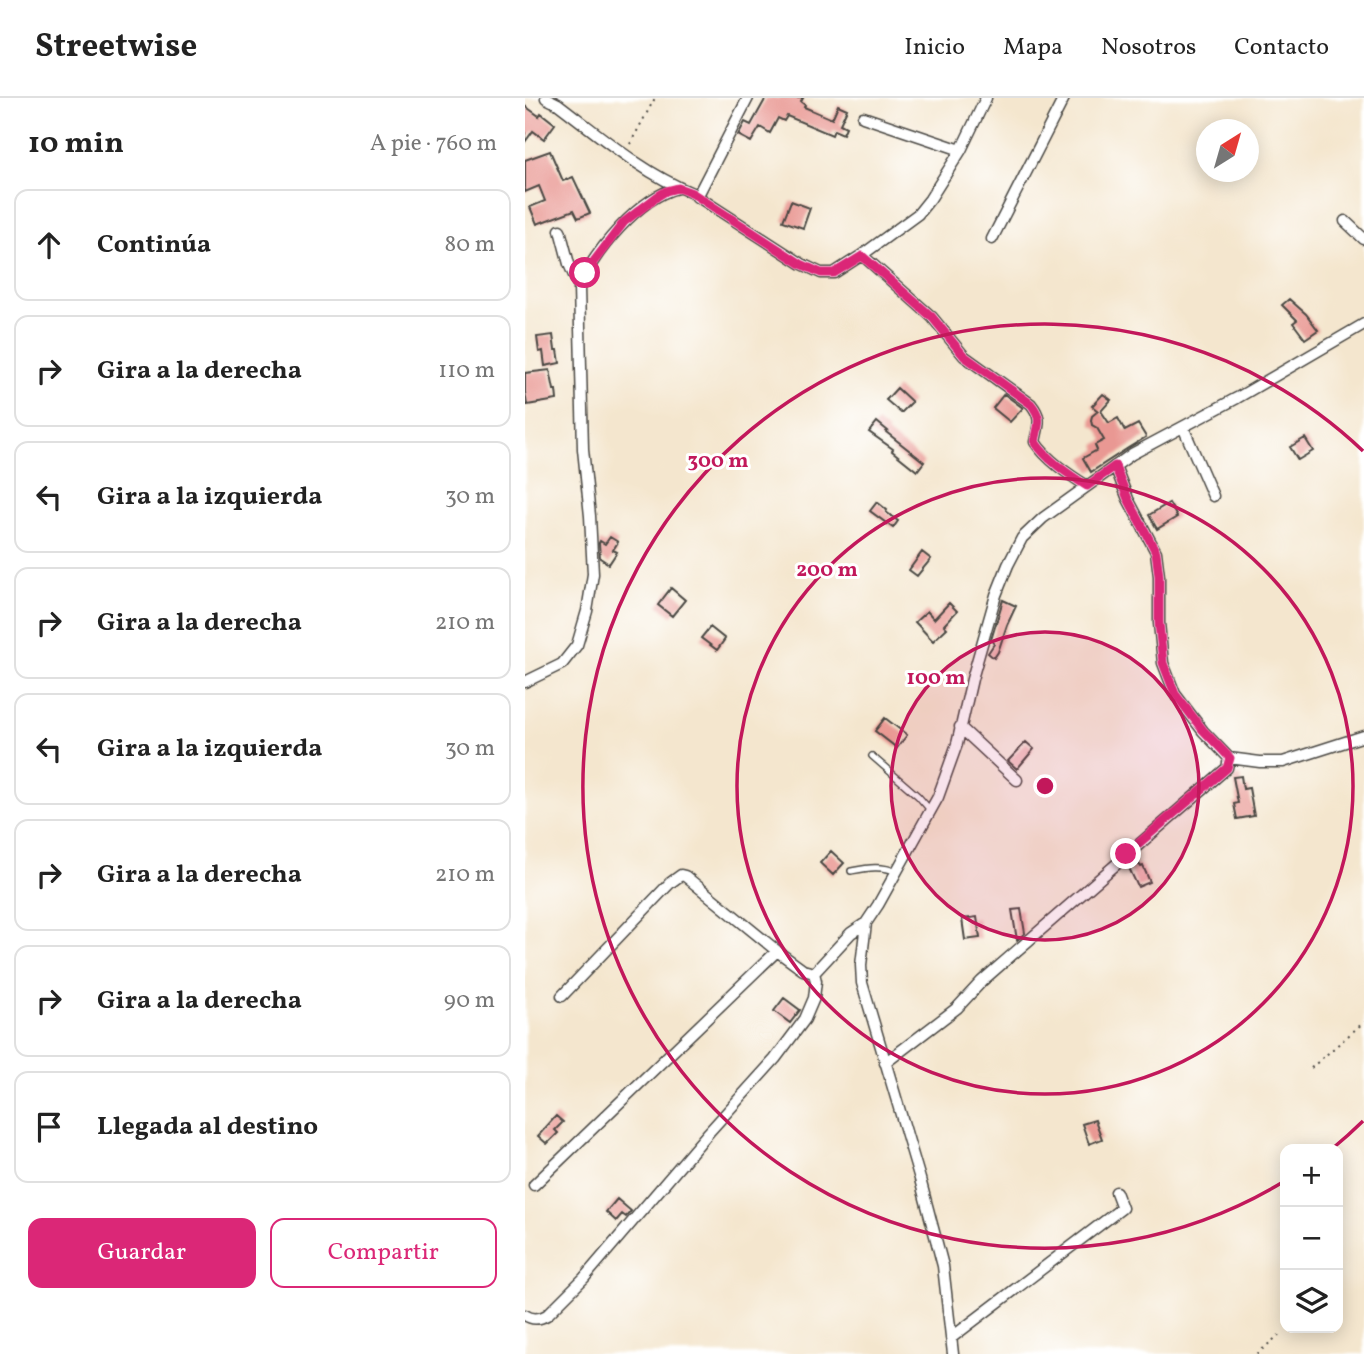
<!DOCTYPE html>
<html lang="es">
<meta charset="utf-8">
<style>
body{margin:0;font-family:Vollkorn,serif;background:#f2f2f2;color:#222}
.controls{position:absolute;right:21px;bottom:21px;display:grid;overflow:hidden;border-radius:14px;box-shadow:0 4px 18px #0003}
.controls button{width:63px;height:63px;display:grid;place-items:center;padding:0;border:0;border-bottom:2px solid #e0e0e0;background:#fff;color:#222;font:35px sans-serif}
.compass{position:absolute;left:671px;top:21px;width:63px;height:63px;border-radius:50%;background:#fff;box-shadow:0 4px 18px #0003;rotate:37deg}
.stop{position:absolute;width:21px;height:21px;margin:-16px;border:5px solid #db2777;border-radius:50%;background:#fff}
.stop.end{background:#db2777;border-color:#fff;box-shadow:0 2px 7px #0008}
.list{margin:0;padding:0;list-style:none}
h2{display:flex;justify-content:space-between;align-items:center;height:91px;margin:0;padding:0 28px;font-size:30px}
h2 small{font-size:23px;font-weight:400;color:#767676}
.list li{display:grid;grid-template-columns:46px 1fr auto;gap:21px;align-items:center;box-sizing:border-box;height:112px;margin:0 14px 14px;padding:0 14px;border:2px solid #e0e0e0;border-radius:14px}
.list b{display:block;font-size:26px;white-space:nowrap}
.list em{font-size:23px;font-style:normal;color:#767676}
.actions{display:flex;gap:14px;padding:21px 28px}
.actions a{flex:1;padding:16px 0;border:2px solid #db2777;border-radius:14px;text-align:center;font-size:24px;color:#db2777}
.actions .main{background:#db2777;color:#fff}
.icon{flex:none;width:38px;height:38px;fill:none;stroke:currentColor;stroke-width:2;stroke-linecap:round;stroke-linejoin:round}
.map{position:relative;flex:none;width:839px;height:1256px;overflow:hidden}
header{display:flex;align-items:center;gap:42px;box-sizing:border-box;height:98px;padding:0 35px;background:#fff;border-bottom:2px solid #e0e0e0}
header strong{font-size:33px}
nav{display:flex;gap:38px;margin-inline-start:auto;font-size:24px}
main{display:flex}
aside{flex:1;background:#fff}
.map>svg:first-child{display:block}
.building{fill:#e99893}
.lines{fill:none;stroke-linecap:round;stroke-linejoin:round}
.service-casing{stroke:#494743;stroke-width:8}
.minor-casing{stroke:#494743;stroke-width:13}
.path{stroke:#494743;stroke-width:2;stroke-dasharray:2 5;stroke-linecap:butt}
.service{stroke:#fff;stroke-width:5}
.minor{stroke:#fff;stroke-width:10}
.route{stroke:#db2777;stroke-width:9}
.ring{fill:none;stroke:#c2185b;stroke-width:3.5}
.centre{fill:#c2185b;stroke:#fff;stroke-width:3.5}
.ring-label{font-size:21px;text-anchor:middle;font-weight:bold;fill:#c2185b;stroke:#fff;stroke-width:6;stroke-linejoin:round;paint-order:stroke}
</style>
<header>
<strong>Streetwise</strong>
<nav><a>Inicio</a><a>Mapa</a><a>Nosotros</a><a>Contacto</a></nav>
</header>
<main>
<aside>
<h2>10 min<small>A pie · 760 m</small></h2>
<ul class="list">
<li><svg class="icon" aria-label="ahead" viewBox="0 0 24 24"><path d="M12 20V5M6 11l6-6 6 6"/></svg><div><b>Continúa</b></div><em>80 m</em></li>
<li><svg class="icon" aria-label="right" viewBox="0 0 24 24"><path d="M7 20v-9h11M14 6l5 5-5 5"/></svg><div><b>Gira a la derecha</b></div><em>110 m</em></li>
<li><svg class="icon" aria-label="left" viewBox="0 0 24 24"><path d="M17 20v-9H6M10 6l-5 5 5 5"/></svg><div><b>Gira a la izquierda</b></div><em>30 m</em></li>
<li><svg class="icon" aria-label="right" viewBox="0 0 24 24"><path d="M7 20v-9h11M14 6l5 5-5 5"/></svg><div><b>Gira a la derecha</b></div><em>210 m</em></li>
<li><svg class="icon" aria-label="left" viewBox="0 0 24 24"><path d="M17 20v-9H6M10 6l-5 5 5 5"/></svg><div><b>Gira a la izquierda</b></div><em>30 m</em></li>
<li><svg class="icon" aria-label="right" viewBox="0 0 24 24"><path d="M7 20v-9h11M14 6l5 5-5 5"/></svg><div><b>Gira a la derecha</b></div><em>210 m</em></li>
<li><svg class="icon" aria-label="right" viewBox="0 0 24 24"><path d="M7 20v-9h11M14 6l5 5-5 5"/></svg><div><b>Gira a la derecha</b></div><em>90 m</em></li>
<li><svg class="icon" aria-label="arrive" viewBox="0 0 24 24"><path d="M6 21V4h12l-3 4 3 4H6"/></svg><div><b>Llegada al destino</b></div></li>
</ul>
<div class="actions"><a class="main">Guardar</a><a>Compartir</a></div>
</aside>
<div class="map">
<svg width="839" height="1256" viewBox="0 0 839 1256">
<rect width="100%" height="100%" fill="#fff"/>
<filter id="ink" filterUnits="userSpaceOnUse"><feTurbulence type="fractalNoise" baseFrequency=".0143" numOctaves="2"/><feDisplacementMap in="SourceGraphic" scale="14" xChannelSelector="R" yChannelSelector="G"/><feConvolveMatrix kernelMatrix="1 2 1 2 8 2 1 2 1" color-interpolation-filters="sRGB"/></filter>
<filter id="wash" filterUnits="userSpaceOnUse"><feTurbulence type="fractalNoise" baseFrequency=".00686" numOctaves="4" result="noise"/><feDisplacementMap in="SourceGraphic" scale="28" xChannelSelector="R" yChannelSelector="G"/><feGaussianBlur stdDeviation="1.57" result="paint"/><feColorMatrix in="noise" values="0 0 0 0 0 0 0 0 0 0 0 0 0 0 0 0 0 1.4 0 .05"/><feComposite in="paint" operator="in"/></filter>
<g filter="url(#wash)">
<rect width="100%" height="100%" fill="#f4e6ce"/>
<g id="blocks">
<path class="building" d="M 241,0 L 278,0 L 276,4 L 280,7 L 279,9 L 307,21 L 313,7 L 322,11 L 315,26 L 321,29 L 318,36 L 309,32 L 307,37 L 262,18 L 259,23 L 253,20 L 245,35 L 235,29 L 226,44 L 213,37 L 220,24 L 226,27 Z
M 0,8 L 14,18 L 16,15 L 30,26 L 19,41 L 8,33 L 0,44 Z
M 25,53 L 38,83 L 48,79 L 65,115 L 53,120 L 49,112 L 12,126 L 5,109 L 20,103 L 14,88 L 0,94 L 0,62 Z
M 266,103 L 285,110 L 278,130 L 258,123 Z
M 764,201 L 781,216 L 793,232 L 780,241 L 768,225 L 772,222 L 757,207 Z
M 28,237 L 30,252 L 33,252 L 35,265 L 20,268 L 18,253 L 14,254 L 12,239 Z
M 25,272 L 29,292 L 31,292 L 32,302 L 2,307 L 0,294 L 0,275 Z
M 372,290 L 387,304 L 376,315 L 361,302 Z
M 479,296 L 498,310 L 485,324 L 468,310 Z
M 578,296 L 586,302 L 576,313 L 584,325 L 593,320 L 600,333 L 613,326 L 621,339 L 603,350 L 566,374 L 558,360 L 572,352 L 570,347 L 579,342 L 572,330 L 567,327 L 566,322 L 567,318 L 573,313 L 567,308 Z
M 352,324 L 363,333 L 361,334 L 399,364 L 392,373 L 367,353 L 368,351 L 344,334 Z
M 780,340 L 788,353 L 773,362 L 765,349 Z
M 352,404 L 362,412 L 361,414 L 373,423 L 368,430 L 345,413 Z
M 644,405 L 652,419 L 632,431 L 624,417 Z
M 85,439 L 93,444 L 88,452 L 92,454 L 84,466 L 75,460 L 74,445 L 75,443 L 80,446 Z
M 397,454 L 406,461 L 392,478 L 384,472 Z
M 146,490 L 160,502 L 147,518 L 133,507 Z
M 478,502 L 491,508 L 482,527 L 473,554 L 469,560 L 463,555 L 469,546 L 466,542 Z
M 424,505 L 432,513 L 419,527 L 422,530 L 408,543 L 390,524 L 402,513 L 409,521 Z
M 185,529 L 200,541 L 192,552 L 176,540 Z
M 360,620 L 382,637 L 372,650 L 350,633 Z
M 501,644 L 509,651 L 492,671 L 483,663 Z
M 716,678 L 718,691 L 724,690 L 729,718 L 712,721 L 709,706 L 713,705 L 708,679 Z
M 306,753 L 319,765 L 308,777 L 295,765 Z
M 614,766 L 616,769 L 618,768 L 625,784 L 613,789 L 604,770 Z
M 496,811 L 500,835 L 492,842 L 487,812 Z
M 452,819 L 455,840 L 440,842 L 437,821 Z
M 259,900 L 275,912 L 265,925 L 249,913 Z
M 31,1018 L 38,1024 L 30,1032 L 33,1035 L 22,1046 L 13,1038 Z
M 570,1022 L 577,1041 L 564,1046 L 557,1026 Z
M 92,1101 L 106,1113 L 101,1119 L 97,1116 L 91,1123 L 81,1114 Z"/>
</g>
</g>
<g filter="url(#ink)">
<use href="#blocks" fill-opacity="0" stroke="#494743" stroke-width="2"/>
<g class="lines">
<g class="service-casing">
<path id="service" d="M 347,658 L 393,698 L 406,713
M 326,773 C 342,770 356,767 372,774"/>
</g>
<g class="minor-casing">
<path id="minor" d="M 21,0 L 33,6 C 74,37 119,76 167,95 L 277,166 L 296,175 L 309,175 L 337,157 L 393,116 L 405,101 L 436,52 L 461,0
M 338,19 L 436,52
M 172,99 L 223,0
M 820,123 L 839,141
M 35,132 L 44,166 L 54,189
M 467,141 L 539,0
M 337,157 L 407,219 L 439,258 L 506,306 C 518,321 513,327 510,344 C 522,362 543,376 562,388
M 658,329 L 688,398
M 590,368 L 603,401 L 631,454 L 634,478 L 634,525 L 638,565 L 650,596 L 678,633 L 704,660 L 735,664 L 758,664 L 839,638
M 0,584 L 37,566 L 52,547 L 62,513 L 68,476 L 65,418 L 58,351 L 54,189 C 70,153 114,99 153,90
M 435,629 L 492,682
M 289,875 L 326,835 L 341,825
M 37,898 L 145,785 L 156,777 L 160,778 L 252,853 L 278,872 L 289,875
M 360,965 L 432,910 L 457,883 L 702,670 L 704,660
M 9,1087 L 252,853
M 0,1217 C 7,1222 15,1221 22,1217 L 59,1180 L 184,1034 L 250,961 L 280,921 L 289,900 L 291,883 L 289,875
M 426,1240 L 597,1110 L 591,1094
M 428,1256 L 418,1168 L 395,1081 L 337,885 L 336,867 L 341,825 L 353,807 L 413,699 L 432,646 L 447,581 L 471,497 L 483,467 L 497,440 L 518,420 L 607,356 L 712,300 L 839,226"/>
</g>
<path class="path" d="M 105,46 L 130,0
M 786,970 L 839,924
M 732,1256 L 754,1237"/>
<use href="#service" class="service"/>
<use href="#minor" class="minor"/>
</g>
</g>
<g class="lines" filter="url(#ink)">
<path class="route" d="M 60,175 L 99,124 L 133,98 L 141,93 L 153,90 L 167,95 L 276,166 L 296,175 L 309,175 L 337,158 L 407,219 L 439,258 L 506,306 C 518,321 513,327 510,344 C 522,362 543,376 562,388 L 590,368 L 603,401 L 631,454 L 634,478 L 634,525 L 638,565 L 650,596 L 678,632 L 705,660 L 702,670 L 601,756"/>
</g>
<circle cx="520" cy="688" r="154" fill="#c2185b" fill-opacity=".12"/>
<g class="ring">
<circle cx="520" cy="688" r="154"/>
<circle cx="520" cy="688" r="308"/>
<path d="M838 1023A462 462 0 0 1 808 1050M758 1084A462 462 0 1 1 838 353"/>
</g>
<circle cx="520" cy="688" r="10" class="centre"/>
<g class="ring-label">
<text x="193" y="369">300 m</text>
<text x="302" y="478">200 m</text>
<text x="411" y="586">100 m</text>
</g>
</svg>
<div class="controls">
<button>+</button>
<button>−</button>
<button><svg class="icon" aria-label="layers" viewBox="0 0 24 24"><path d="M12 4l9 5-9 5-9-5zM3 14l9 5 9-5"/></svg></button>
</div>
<svg class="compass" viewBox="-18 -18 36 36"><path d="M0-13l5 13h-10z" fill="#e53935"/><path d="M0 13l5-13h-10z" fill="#767676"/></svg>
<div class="stop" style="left:60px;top:175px"></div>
<div class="stop end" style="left:601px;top:756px"></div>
</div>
</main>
